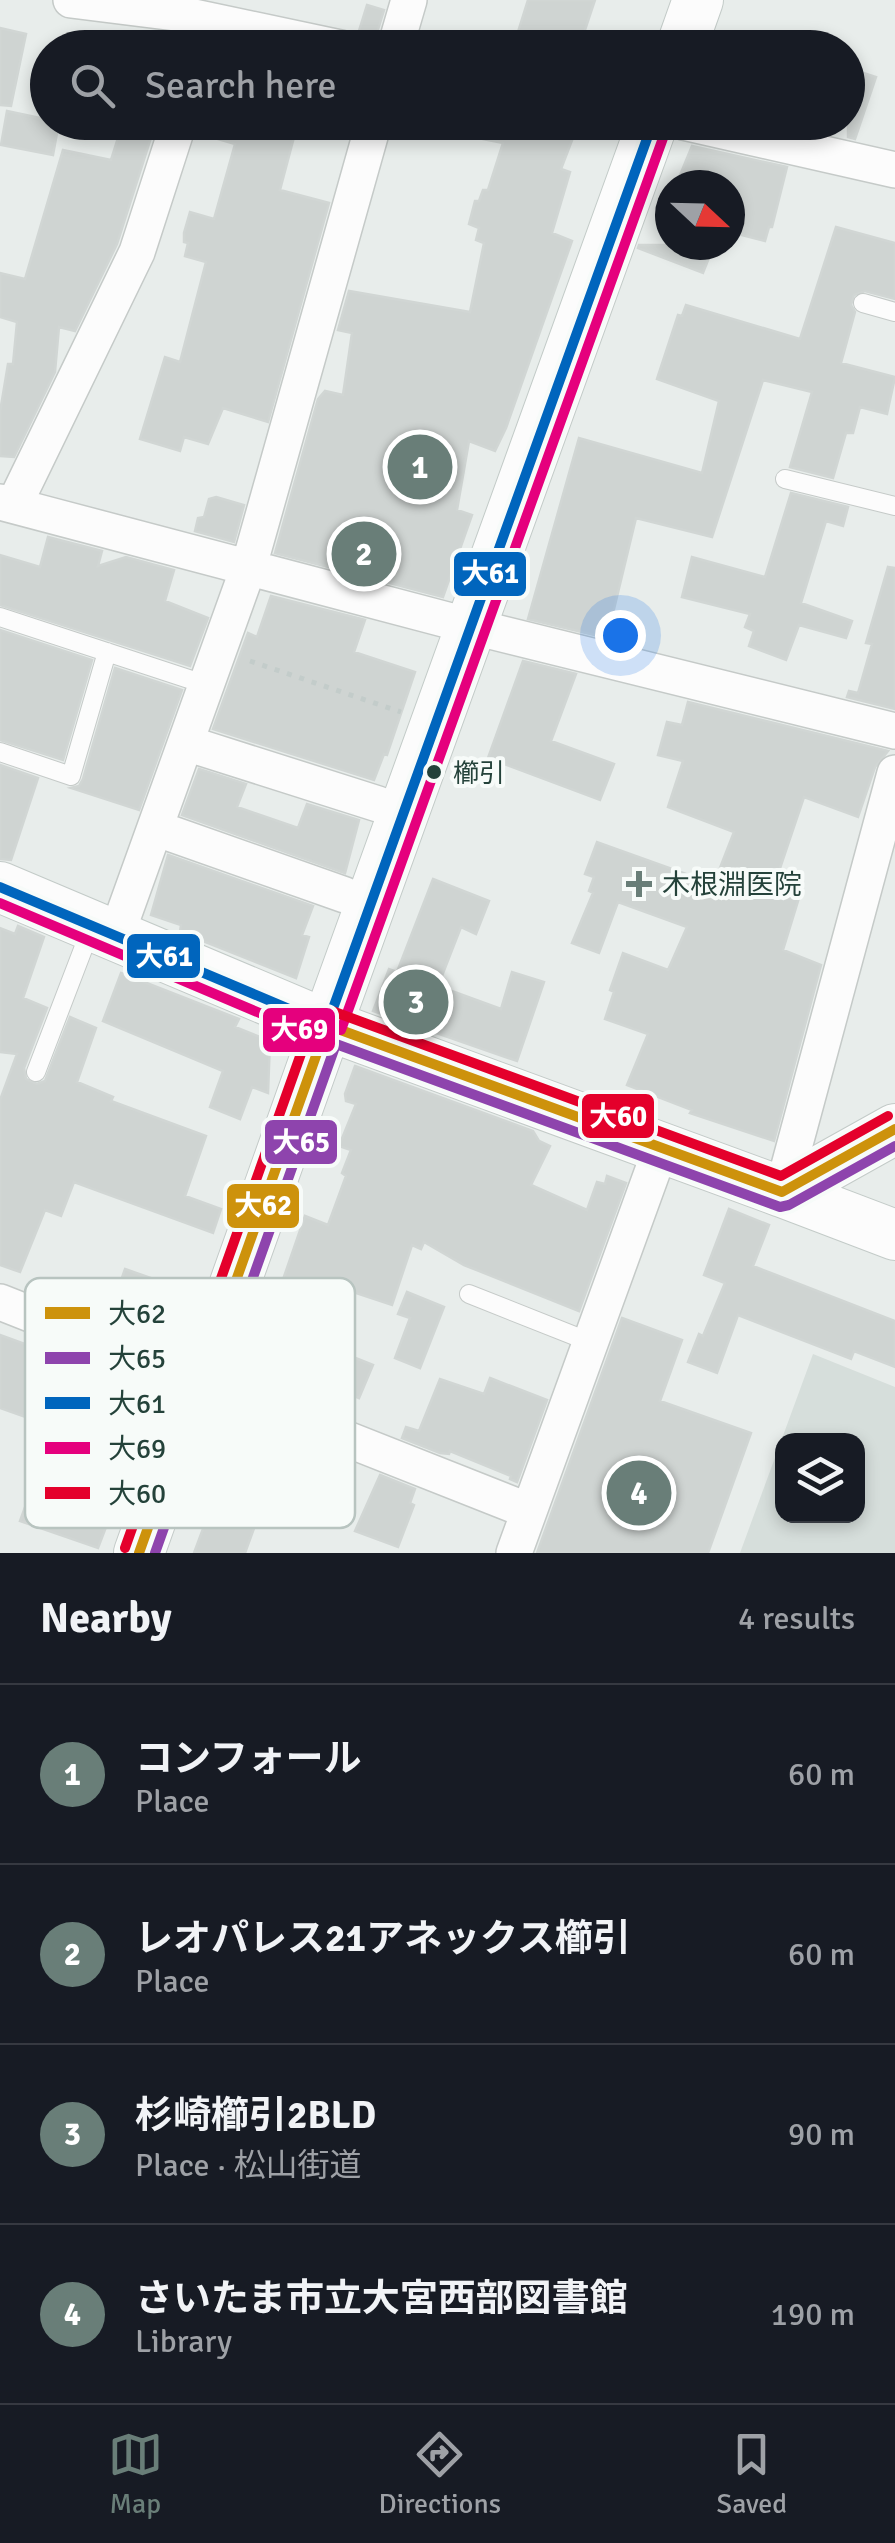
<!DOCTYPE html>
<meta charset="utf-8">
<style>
body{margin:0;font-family:Signika,"Noto Sans JP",sans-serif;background:#242831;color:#f1f3f6}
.controls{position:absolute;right:30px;bottom:30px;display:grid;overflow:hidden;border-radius:20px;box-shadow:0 5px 15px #0003}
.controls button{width:90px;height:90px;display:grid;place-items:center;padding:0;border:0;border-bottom:2px solid #363941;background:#171b24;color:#f1f3f6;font:50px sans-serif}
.compass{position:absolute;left:655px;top:170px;width:90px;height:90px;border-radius:50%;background:#171b24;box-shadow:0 5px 15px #0003;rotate:112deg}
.you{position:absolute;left:620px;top:635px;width:35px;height:35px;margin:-25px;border:8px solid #fff;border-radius:50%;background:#1a73e8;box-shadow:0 0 0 15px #1a73e833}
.badge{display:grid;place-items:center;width:65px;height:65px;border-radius:50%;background:#697e78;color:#fff;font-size:32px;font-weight:700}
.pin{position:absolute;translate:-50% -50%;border:5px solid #fff;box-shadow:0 2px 10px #0006}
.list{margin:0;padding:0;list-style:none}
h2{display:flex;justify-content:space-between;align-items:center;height:130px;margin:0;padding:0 40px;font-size:42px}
h2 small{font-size:32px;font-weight:400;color:#9ea1a6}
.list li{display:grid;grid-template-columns:65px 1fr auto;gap:30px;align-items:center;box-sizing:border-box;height:180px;padding:0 40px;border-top:2px solid #363941}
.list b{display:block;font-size:38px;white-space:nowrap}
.list p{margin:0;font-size:32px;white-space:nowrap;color:#9ea1a6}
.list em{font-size:32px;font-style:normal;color:#9ea1a6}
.icon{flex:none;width:55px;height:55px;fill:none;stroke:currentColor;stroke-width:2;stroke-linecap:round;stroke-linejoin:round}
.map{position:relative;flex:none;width:895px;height:1553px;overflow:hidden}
.search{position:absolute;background:#171b24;box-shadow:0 5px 15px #0003;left:30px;right:30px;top:30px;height:110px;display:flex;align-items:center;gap:25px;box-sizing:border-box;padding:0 35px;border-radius:55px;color:#9ea1a6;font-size:38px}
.sheet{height:850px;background:#171b24}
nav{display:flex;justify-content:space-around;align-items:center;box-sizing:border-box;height:140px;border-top:2px solid #363941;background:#171b24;font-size:28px;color:#9ea1a6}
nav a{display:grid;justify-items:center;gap:5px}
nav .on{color:#697e78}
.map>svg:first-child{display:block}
.built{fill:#d6dedb;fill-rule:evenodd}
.building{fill:#cfd4d2;stroke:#d1d6d4;stroke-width:2.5}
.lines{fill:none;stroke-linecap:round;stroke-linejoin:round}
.lane-casing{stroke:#c5cac8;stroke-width:20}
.street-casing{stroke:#c5cac8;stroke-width:38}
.secondary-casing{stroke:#c3cbc8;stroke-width:52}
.path{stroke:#c3ccca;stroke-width:5;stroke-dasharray:5 8;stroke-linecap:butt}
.lane{stroke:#fcfcfc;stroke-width:18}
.street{stroke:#fcfcfc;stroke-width:35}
.secondary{stroke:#fcfcfc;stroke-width:50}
.bus-1-casing{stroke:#f7fbf9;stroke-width:18}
.bus-2-casing{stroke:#f7fbf9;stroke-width:18}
.bus-3-casing{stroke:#f7fbf9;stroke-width:18}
.bus-4-casing{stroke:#f7fbf9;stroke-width:18}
.bus-5-casing{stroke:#f7fbf9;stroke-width:18}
.bus-1{stroke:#cd920c;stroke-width:10}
.bus-2{stroke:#8e44ad;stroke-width:10}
.bus-3{stroke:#0065bd;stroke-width:10}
.bus-4{stroke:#e5007d;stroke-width:10}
.bus-5{stroke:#e4002b;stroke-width:10}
.bus-dot{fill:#24423a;stroke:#f7fbf9;stroke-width:4}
.poi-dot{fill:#697e78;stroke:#f7fbf9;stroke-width:4}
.labels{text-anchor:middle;stroke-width:8;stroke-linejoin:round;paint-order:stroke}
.bus-label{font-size:26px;fill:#24423a;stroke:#f7fbf9;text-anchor:start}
.poi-label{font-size:28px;fill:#24423a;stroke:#f7fbf9;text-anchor:start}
.key{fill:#f7fbf9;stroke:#b8c4c0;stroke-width:2.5}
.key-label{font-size:28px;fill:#24423a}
.line-badge{stroke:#f7fbf9;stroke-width:4}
.badge-label{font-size:28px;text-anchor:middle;font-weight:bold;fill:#fff}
</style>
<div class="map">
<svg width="895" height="1553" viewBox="0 0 895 1553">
<rect width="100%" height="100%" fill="#e8edeb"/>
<path class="built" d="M 813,1354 L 895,1387 L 895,1553 L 740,1553 ZM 782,1440 L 858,1440 L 858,1516 L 782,1516 Z"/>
<path class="building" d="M 528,0 L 595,0 L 579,48 L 567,48 L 518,32 Z
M 367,5 L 384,10 L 376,36 L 359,31 Z
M 0,28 L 26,34 L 11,106 L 0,105 Z
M 154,32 L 195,39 L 192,48 L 149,48 Z
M 848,68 L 876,77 L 855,139 L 848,137 Z
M 7,111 L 59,122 L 53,155 L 1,145 Z
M 123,122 L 156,122 L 117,244 L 75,331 L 59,327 L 55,372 L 14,457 L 0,456 L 0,412 L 8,364 L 13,364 L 17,322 L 0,317 L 0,273 L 25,279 L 63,150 L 111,160 Z
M 200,122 L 298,122 L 280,190 L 329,203 L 268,422 L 223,408 L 208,444 L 184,437 L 180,451 L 140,439 L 165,357 L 180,362 L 206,262 L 185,256 L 188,243 L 184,242 L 184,233 L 190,212 L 214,219 L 235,144 L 198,133 Z
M 459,122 L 579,122 L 561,169 L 570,172 L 552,233 L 572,241 L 506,428 L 495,451 L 469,441 L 457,510 L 472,515 L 443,597 L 275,553 L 318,399 L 325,391 L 343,395 L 352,333 L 338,330 L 349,291 L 470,312 L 484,243 L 476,240 L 479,228 L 469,224 L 475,201 L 479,201 L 483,190 L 488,190 L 503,143 L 458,134 Z
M 692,146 L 787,167 L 772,227 L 769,227 L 765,241 L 730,232 L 730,185 L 676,185 Z
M 836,227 L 895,243 L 895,299 L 865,291 L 854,295 L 851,305 L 855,312 L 841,363 L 895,377 L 887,414 L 860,407 L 853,433 L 846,433 L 833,478 L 790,467 L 812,392 L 763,380 L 712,537 L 636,518 L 607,638 L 528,619 L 579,438 L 702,473 L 719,401 L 657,379 L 678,315 L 682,316 L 686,305 L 800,339 Z
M 639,245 L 714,245 L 703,273 L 638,248 Z
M 791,493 L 848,507 L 843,526 L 826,521 L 801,603 L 852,621 L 846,638 L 799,625 L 786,660 L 749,646 L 754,631 L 745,627 L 750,614 L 682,597 L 692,557 L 765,577 Z
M 216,497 L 244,505 L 234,542 L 195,531 L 198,518 L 204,517 L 209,499 Z
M 48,537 L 102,551 L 98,566 L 126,557 L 174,570 L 165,601 L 208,618 L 190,666 L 0,605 L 0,555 L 40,567 Z
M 888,567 L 895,568 L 895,709 L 847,697 L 849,691 L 858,693 L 872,644 L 866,643 Z
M 271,596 L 365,620 L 354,652 L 415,672 L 387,755 L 384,754 L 374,780 L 213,729 L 248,633 L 257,637 Z
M 0,630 L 92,660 L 63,760 L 0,740 Z
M 523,661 L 576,674 L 551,741 L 614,764 L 600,800 L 488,758 Z
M 115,668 L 182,690 L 139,810 L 71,788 L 79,786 L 83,779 Z
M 688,702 L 888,751 L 875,767 L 858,817 L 804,797 L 776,880 L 802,888 L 783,950 L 821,965 L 774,1141 L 690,1113 L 692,1110 L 627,1085 L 648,1034 L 605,1019 L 614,992 L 610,990 L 623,953 L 668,970 L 687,927 L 618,902 L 599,953 L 572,943 L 593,893 L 589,891 L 594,877 L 585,874 L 597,842 L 711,883 L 714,873 L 718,873 L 734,832 L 668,807 L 683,761 L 658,755 L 667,722 L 682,725 Z
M 0,765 L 38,778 L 11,860 L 0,859 Z
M 199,769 L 246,784 L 237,807 L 298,828 L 307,804 L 359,820 L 345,873 L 182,815 Z
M 168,855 L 313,906 L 302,935 L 309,937 L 296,978 L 180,932 L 181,925 L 151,915 Z
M 433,879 L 489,901 L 476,934 L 461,927 L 438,986 L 501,1009 L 512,972 L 544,982 L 517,1061 L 373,1011 L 389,969 L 397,972 Z
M 18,926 L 44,937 L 23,998 L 47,1008 L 24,1068 L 26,1079 L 37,1084 L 45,1081 L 70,1017 L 96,1028 L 77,1082 L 113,1097 L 111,1101 L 206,1136 L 185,1196 L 221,1209 L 213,1233 L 74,1182 L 61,1216 L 45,1210 L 20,1272 L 0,1265 L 0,1100 L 17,1054 L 0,1052 L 0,928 L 15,934 Z
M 121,973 L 239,1019 L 235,1027 L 270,1041 L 268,1093 L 252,1087 L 240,1119 L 210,1107 L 223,1071 L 103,1021 Z
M 355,1066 L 533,1131 L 539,1141 L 550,1146 L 531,1185 L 587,1210 L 597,1182 L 605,1184 L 607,1176 L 626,1183 L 579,1311 L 464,1265 L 424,1242 L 421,1249 L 412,1245 L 392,1305 L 329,1284 L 326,1292 L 313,1288 L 276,1388 L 242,1375 L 272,1292 L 278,1294 L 305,1216 L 328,1225 L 346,1176 L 342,1173 L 351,1150 L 339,1146 L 356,1104 L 346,1101 L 345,1094 Z
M 729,1209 L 769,1225 L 753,1266 L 895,1321 L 895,1367 L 854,1351 L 851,1359 L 738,1315 L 717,1373 L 688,1362 L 699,1334 L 703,1336 L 725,1283 L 704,1275 Z
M 125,1269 L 188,1291 L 172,1336 L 141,1325 L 138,1334 L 107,1321 Z
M 407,1292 L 444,1307 L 420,1368 L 395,1358 L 410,1318 L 398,1314 Z
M 622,1318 L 682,1340 L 660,1401 L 751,1433 L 708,1553 L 537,1553 Z
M 0,1335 L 69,1360 L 57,1397 L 144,1428 L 98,1548 L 20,1521 L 54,1427 L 0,1408 Z
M 348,1355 L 373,1365 L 359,1398 L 335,1388 Z
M 490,1378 L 547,1400 L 517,1482 L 510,1479 L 511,1476 L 450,1451 L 449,1454 L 440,1453 L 402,1438 L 406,1427 L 419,1431 L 440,1379 L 484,1394 Z
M 243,1421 L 287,1438 L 245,1553 L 194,1553 Z
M 380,1475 L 415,1489 L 410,1503 L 414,1505 L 398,1547 L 355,1531 Z"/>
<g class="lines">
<g class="lane-casing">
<path id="lane" d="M 863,303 L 895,312
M 785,479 L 895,506
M 0,617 L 207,685
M 0,752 L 71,776 L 107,652
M 36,1072 L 90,931
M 469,1294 L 590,1342"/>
</g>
<g class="street-casing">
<path id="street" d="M 71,0 L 175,13 L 341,48
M 395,48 L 409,0
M 683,122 L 895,170
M 0,502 L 470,626 L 895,731
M 14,505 L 137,252 L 179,122
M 186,743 L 378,804
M 155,828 L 345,895
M 116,936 L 249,566 L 374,122
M 782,1192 L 895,773
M 0,1302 L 529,1511
M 514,1553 L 661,1148"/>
</g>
<g class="secondary-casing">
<path id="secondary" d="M 681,48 L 698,0
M 0,887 L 327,1025 L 653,122
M 782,1192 L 895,1235
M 139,1553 L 327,1025 L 782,1192 L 895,1129"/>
</g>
<path class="path" d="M 250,661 L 401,712"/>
<use href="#lane" class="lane"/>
<use href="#street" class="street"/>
<use href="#secondary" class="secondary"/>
<g class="bus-1-casing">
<path id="bus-1" d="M 139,1553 L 327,1025 L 782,1192 L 895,1129"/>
</g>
<g class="bus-2-casing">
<path id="bus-2" d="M 155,1553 L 336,1044 L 780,1207 L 789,1205 L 895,1146"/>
</g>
<g class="bus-3-casing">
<path id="bus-3" d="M 0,887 L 327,1025
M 327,1025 L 653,122"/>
</g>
<g class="bus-4-casing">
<path id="bus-4" d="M 0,903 L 321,1039
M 341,1030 L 667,127"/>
</g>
<g class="bus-5-casing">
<path id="bus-5" d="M 125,1548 L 313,1020 L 319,1012 L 332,1011 L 781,1176 L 888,1116"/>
</g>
<use href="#bus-1" class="bus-1"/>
<use href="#bus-2" class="bus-2"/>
<use href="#bus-3" class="bus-3"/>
<use href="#bus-4" class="bus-4"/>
<use href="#bus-5" class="bus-5"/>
</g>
<circle class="bus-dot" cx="434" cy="772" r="9"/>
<path class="poi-dot" d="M634 869h10v10h10v10h-10v10h-10v-10h-10v-10h10z"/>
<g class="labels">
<g class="bus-label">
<text x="453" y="782">櫛引</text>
</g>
<g class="poi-label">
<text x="662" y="894">木根淵医院</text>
</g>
</g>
<rect x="25" y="1278" width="330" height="250" rx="15" class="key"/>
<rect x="45" y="1307" width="45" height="12" fill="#cd920c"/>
<rect x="45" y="1352" width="45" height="12" fill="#8e44ad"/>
<rect x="45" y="1397" width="45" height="12" fill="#0065bd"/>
<rect x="45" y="1442" width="45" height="12" fill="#e5007d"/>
<rect x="45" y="1487" width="45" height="12" fill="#e4002b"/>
<g class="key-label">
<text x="108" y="1323">大62</text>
<text x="108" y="1368">大65</text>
<text x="108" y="1413">大61</text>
<text x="108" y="1458">大69</text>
<text x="108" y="1503">大60</text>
</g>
<g class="line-badge">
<rect x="452" y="550" width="76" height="48" rx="10" fill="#0065bd"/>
<rect x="125" y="932" width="77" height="48" rx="10" fill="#0065bd"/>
<rect x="261" y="1006" width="76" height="48" rx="10" fill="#e5007d"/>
<rect x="580" y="1092" width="76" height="48" rx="10" fill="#e4002b"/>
<rect x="263" y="1118" width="76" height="48" rx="10" fill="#8e44ad"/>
<rect x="225" y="1182" width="76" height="48" rx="10" fill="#cd920c"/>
</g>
<g class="badge-label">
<text x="490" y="583">大61</text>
<text x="164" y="966">大61</text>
<text x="299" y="1039">大69</text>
<text x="618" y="1126">大60</text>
<text x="301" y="1152">大65</text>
<text x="263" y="1215">大62</text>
</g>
</svg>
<div class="controls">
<button><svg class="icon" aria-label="layers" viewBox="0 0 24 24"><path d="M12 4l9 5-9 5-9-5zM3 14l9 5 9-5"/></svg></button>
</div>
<svg class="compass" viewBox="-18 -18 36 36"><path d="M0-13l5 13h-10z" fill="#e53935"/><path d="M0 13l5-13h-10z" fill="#9ea1a6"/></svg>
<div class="you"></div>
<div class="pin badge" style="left:420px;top:467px">1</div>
<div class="pin badge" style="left:364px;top:554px">2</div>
<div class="pin badge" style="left:416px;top:1002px">3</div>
<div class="pin badge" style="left:639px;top:1493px">4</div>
<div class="search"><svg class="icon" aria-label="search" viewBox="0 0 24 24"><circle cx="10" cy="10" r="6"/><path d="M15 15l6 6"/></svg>Search here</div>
</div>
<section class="sheet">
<h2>Nearby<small>4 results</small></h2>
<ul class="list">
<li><span class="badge">1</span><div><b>コンフォール</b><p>Place</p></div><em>60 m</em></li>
<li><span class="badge">2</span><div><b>レオパレス21アネックス櫛引</b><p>Place</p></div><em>60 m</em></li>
<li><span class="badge">3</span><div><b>杉崎櫛引2BLD</b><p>Place · 松山街道</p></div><em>90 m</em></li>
<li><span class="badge">4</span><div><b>さいたま市立大宮西部図書館</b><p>Library</p></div><em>190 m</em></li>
</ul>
</section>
<nav>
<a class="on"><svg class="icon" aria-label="map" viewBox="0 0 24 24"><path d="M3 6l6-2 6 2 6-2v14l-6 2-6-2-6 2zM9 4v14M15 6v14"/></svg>Map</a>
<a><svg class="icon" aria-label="directions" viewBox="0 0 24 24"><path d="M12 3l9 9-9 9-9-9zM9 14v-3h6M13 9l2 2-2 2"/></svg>Directions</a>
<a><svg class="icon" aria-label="saved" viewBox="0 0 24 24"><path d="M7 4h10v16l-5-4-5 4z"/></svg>Saved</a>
</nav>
